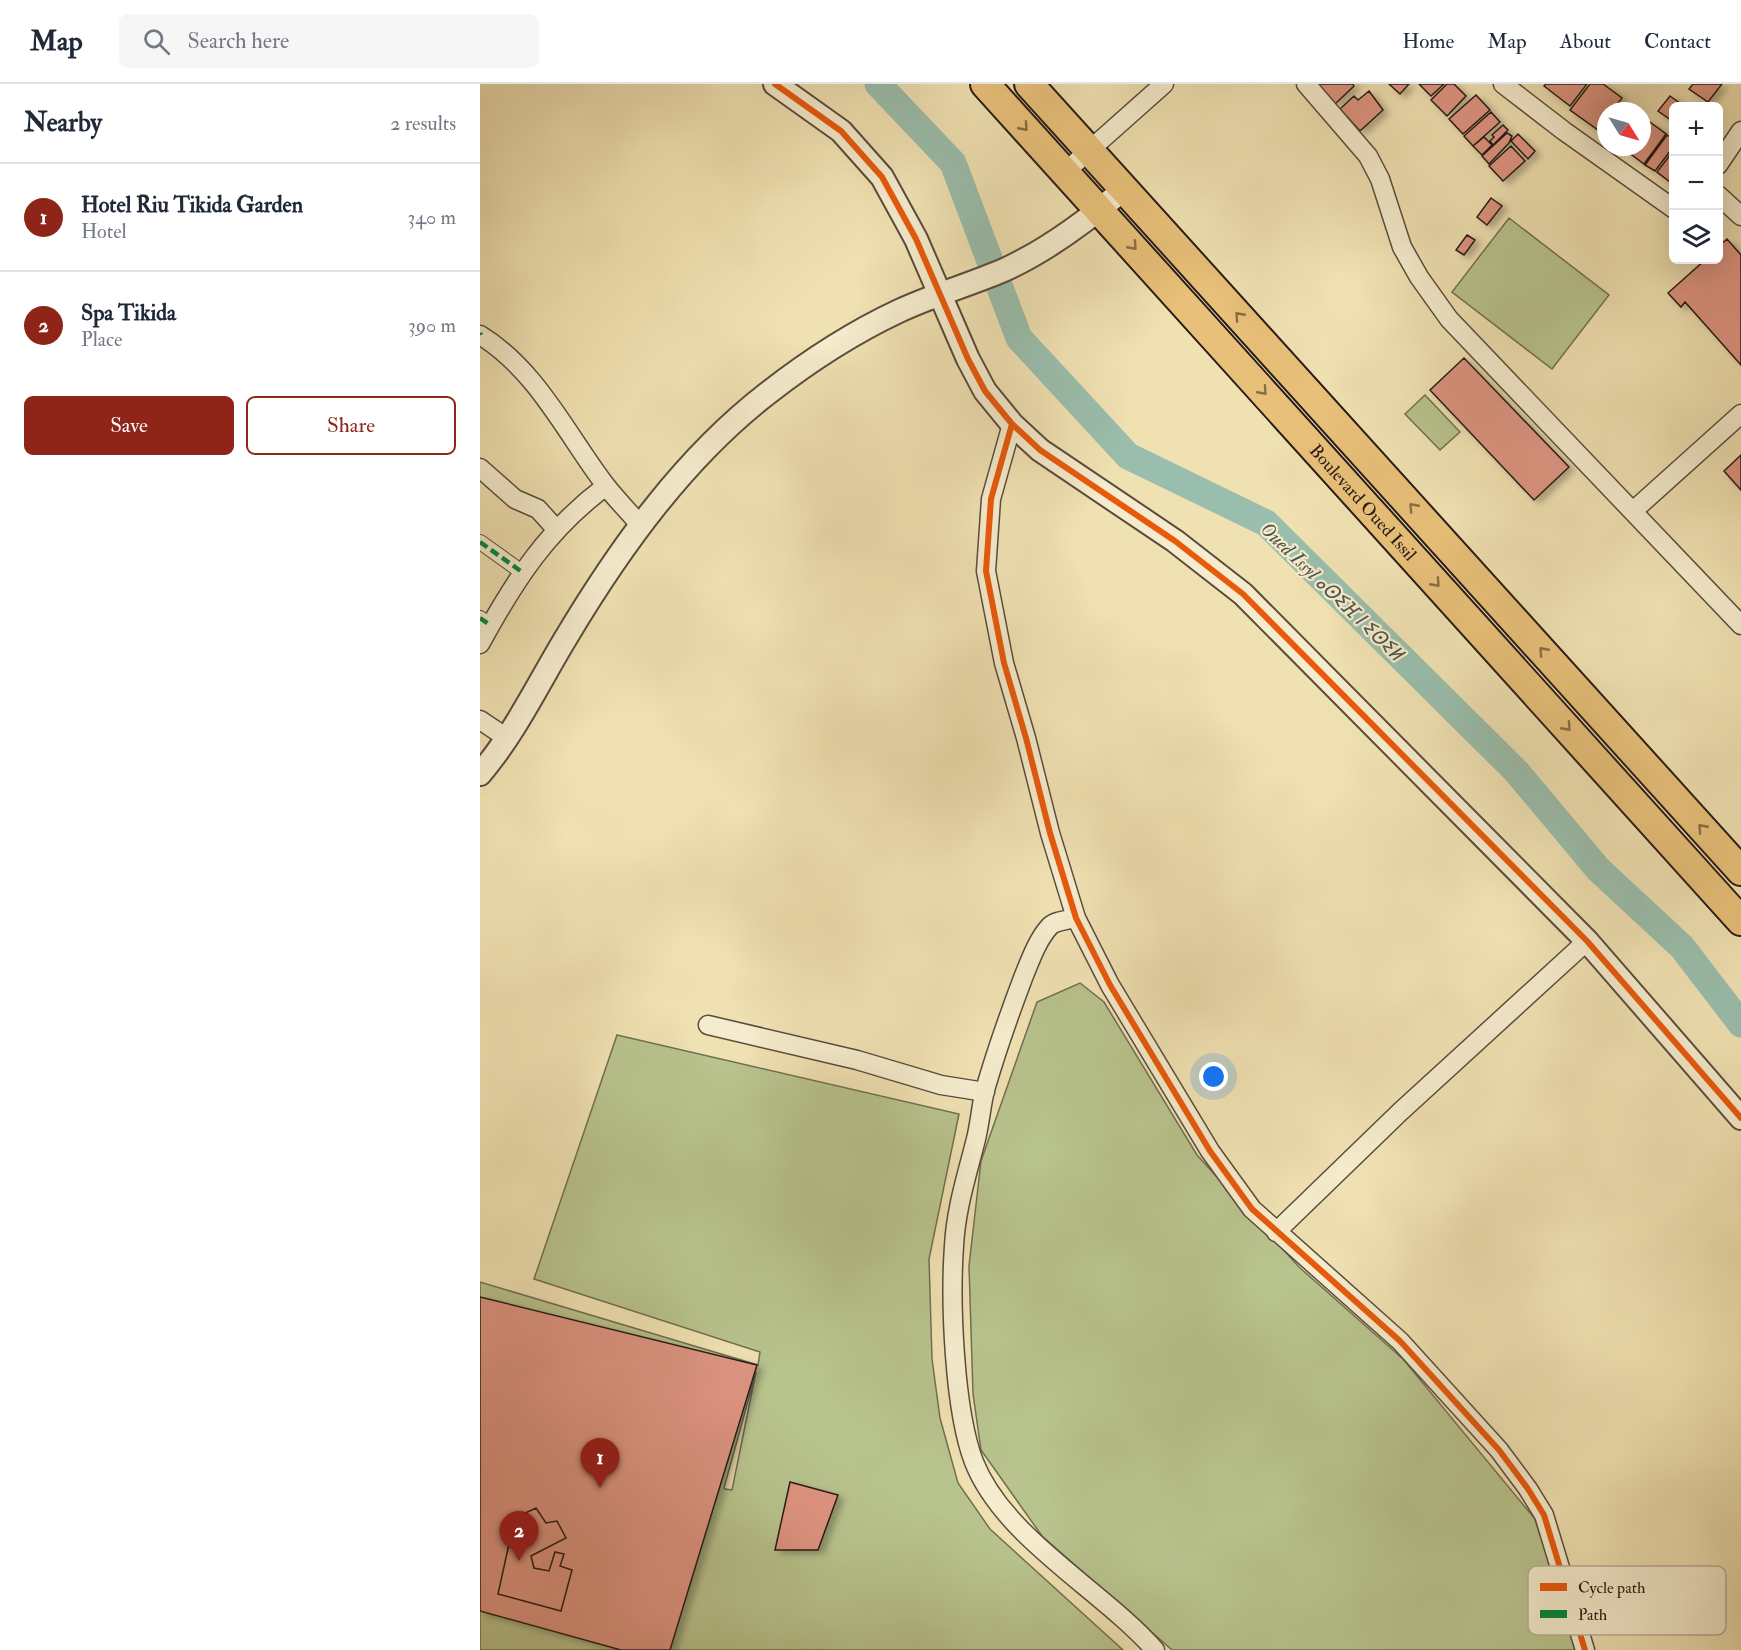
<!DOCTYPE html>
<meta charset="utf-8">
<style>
body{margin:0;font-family:"IM FELL Double Pica","Noto Sans Tifinagh",serif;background:#f6f6f7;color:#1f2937}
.controls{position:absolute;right:18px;top:18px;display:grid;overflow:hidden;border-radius:9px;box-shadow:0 6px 24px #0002}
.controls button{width:54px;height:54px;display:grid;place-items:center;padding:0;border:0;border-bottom:2px solid #e0e1e3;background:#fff;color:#1f2937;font:30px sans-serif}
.compass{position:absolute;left:1117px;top:18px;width:54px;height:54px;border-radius:50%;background:#fff;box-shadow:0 6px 24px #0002;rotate:127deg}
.you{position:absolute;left:734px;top:993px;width:21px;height:21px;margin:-15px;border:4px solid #fff;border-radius:50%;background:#1a73e8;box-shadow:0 0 0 9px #1a73e833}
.badge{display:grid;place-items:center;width:39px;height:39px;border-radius:50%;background:#8f2418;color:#fff;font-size:20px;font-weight:700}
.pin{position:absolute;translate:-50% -50px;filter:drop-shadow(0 2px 3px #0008)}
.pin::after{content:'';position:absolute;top:32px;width:21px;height:18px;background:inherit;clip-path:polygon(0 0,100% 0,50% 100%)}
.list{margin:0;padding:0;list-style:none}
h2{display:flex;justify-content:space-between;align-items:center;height:78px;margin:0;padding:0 24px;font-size:26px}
h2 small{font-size:20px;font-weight:400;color:#747a83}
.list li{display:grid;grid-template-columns:39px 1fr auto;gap:18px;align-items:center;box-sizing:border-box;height:108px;padding:0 24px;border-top:2px solid #e0e1e3}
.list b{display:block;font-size:22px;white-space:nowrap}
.list p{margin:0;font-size:20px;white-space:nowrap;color:#747a83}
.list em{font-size:20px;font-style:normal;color:#747a83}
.actions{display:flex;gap:12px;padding:18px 24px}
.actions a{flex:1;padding:14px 0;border:2px solid #8f2418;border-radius:9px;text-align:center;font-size:21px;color:#8f2418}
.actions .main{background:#8f2418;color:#fff}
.icon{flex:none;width:33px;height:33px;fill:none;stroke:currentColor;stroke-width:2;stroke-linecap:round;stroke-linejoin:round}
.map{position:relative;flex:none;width:1261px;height:1566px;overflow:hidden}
header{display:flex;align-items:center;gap:36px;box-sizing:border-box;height:84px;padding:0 30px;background:#fff;border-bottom:2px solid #e0e1e3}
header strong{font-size:28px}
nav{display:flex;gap:33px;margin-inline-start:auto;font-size:21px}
.search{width:420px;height:54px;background:#f6f6f7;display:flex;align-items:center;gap:15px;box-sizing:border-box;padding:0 21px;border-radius:9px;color:#747a83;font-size:22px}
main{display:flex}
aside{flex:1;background:#fff}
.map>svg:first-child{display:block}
.green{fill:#b8c38d;stroke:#706f52;stroke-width:1.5;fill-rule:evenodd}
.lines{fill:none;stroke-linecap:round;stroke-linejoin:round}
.river{stroke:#9abead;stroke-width:27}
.building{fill:#dd9481;stroke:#271b16;stroke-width:1.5;filter:url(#shadow)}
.pedestrian-casing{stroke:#594c3d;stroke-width:16}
.minor-casing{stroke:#594c3d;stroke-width:21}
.tertiary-casing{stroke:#594c3d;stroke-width:26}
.primary-casing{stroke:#271b16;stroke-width:32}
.pedestrian{stroke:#f5eccd;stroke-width:14}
.minor{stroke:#f5eccd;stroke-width:18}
.tertiary{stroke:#f5eccd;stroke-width:22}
.primary{stroke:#e8c079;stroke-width:28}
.quiet{stroke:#00873e;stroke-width:4.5;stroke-dasharray:9 4.5;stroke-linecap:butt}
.cycleway-casing{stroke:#f5eccd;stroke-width:10}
.cycleway{stroke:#e8590c;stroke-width:6}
.oneway{stroke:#886e48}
.labels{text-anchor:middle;stroke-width:4.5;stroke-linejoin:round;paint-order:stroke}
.street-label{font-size:18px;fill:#271b16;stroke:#f5eccd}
.water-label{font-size:20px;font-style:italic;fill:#4f544b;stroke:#f5eccd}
.key{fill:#f5eccd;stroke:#b7ad96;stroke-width:1.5}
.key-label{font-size:16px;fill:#271b16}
</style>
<header>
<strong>Map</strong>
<div class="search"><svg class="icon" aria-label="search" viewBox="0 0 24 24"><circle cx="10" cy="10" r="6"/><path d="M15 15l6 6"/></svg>Search here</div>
<nav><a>Home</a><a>Map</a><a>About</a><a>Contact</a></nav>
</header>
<main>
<aside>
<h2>Nearby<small>2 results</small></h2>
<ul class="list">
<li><span class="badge">1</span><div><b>Hotel Riu Tikida Garden</b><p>Hotel</p></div><em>340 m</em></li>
<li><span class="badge">2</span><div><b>Spa Tikida</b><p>Place</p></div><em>390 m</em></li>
</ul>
<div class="actions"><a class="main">Save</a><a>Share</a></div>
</aside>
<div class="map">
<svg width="1261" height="1566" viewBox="0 0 1261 1566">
<defs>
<filter id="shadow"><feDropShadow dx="5.5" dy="3.5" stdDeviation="3" flood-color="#0004"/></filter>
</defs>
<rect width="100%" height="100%" fill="#f0e1b2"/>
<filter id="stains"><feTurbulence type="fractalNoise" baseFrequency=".00333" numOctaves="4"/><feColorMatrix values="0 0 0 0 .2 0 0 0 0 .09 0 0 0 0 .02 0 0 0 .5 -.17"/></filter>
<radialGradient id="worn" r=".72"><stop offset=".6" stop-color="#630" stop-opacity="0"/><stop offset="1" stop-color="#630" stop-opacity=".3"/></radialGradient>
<path class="green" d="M 1029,134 L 1129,211 L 1072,285 L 972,208 Z
M 945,311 L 980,348 L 960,366 L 925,330 Z
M 600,899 L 624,918 L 717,1071 L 819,1183 L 923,1275 L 1055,1435 L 1087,1532 L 1095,1566 L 692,1566 L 562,1452 L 501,1366 L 493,1310 L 489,1182 L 501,1077 L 557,918 Z
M 137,951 L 479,1030 L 449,1175 L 452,1275 L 460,1334 L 478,1399 L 510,1445 L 643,1566 L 0,1566 L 0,1198 L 278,1281 L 280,1268 L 54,1195 ZM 276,1288 L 252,1406 L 245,1405 L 244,1404 Z"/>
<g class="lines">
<path class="river" d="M 398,0 L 473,79 L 539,254 L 648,372 L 786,439 L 1036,687 L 1118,785 L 1202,863 L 1261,940"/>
</g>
<path class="building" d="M 837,0 L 873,0 L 874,2 L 855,20 Z
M 909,0 L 929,0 L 920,10 Z
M 939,0 L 964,0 L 951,12 Z
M 967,0 L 974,0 L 986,12 L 967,32 L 951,16 Z
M 1066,0 L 1107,0 L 1090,22 L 1064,2 Z
M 1110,0 L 1123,0 L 1142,14 L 1132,27 L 1126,27 L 1126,36 L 1118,46 L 1090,26 Z
M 1213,0 L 1242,0 L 1228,18 L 1209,5 Z
M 889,7 L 903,26 L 880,47 L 860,25 L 874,12 L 878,16 Z
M 996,11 L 1010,26 L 983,50 L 969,35 Z
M 1190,12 L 1204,22 L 1194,22 L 1194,38 L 1178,27 Z
M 1011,28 L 1020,38 L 993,62 L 984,52 Z
M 1170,38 L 1186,50 L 1164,80 L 1148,68 L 1151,63 L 1162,63 L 1162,48 Z
M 1023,41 L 1028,46 L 1013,61 L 1010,57 L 1014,53 L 1012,51 Z
M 1027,49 L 1032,52 L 1029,59 L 1009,80 L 1002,72 Z
M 1038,50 L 1055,67 L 1048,75 L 1031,57 Z
M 1187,51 L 1194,56 L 1194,62 L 1175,87 L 1165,81 Z
M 1004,53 L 1012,61 L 1002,71 L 993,62 Z
M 1031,62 L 1045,77 L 1023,97 L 1009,82 Z
M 1194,66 L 1194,101 L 1177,88 Z
M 1011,114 L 1022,122 L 1007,141 L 997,133 Z
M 987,151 L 995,156 L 984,171 L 976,166 Z
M 1247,155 L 1261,171 L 1261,281 L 1205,218 L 1201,223 L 1188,209 L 1225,176 L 1238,176 L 1238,163 Z
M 984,274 L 1089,383 L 1054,416 L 950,306 Z
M 1261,371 L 1261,406 L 1244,387 Z
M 0,1213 L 277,1281 L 190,1566 L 141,1566 L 0,1527 Z
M 310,1398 L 358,1411 L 338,1466 L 295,1466 Z
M 56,1424 L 66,1439 L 77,1437 L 86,1454 L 51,1472 L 54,1484 L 69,1487 L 75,1468 L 84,1470 L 80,1482 L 92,1486 L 81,1527 L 18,1510 L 29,1460 L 22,1440 Z"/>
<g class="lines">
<g class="pedestrian-casing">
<path id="pedestrian" d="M 0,458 L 42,488
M 0,534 L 10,541"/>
</g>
<g class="minor-casing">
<path id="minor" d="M 826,0 L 888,72 L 900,95 L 922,163 L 939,193 L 969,235 L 1261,541
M 1023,0 L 1084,47 L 1194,125
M 1238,81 L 1261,47
M 585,88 L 684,0
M 1238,111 L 1261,132
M 0,251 C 57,286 87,351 126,402 C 137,416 149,428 160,441
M 532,340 L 511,415 L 506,487 L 524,579 L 546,654 L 570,749 L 596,834 L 630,901 L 730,1067 L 772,1125 L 920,1257 L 1019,1366 L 1048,1405 L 1064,1431 L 1105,1566
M 0,384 L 35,415 L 58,425 L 76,445
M 1153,427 L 1261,330
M 0,560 C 35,496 67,446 126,402
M 0,636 L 27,654
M 596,834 C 588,836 575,837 570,842 C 557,856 550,877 543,894 C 529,931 516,968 505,1006 C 501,1022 500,1039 496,1055 C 487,1091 476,1124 474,1162 C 470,1218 474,1326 494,1378 C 524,1454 621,1505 675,1566
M 228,941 L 377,976 L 461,1001 L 505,1008
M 796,1148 L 920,1028 L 1107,857"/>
</g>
<g class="tertiary-casing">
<path id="tertiary" d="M 295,0 L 361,47 L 402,93 L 436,155 L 488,275 L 505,307 L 532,340 L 560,366 L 695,457 L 763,510 L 1107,857 L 1261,1034
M 0,690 C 35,649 59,598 87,552 C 141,462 205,373 288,309 C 329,277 372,249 419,227 C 453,211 489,201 524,186 C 568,166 608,136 644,105"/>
</g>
<g class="primary-casing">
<g id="primary">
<path id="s1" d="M 505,0 L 1261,837"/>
<path d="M 549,0 L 1261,787"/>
</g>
</g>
<use href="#pedestrian" class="pedestrian"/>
<use href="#minor" class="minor"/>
<use href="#tertiary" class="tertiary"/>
<use href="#primary" class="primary"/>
<path class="quiet" d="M 0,249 L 1,251
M 0,458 L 42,488
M 0,534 L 10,541"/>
<g class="cycleway-casing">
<path id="cycleway" d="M 295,0 L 361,47 L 402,93 L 436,155 L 488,275 L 505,307 L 532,340 L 560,366 L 695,457 L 763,510 L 1107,857 L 1261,1034
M 532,340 L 511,415 L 506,487 L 524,579 L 546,654 L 570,749 L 596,834 L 630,901 L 730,1067 L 772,1125 L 920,1257 L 1019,1366 L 1048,1405 L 1064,1431 L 1105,1566"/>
</g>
<use href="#cycleway" class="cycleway"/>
</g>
<defs><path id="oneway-chevron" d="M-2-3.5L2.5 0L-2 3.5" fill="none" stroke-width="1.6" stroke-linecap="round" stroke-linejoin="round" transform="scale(1.5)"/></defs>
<g class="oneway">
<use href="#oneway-chevron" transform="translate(544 43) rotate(48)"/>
<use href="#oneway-chevron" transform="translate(653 162) rotate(48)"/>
<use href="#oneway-chevron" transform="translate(759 232) rotate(-132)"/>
<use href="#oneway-chevron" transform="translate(783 307) rotate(48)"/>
<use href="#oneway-chevron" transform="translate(933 423) rotate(-132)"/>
<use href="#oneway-chevron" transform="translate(956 499) rotate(48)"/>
<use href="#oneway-chevron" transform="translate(1063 567) rotate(-132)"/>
<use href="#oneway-chevron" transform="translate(1087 643) rotate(48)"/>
<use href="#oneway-chevron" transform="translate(1222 744) rotate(-132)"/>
</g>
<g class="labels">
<g class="street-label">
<text dy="6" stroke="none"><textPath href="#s1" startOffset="564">Boulevard Oued Issil</textPath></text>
</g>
<g class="water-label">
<text transform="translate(852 507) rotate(44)" y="7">Oued Issyl ⴰⵙⵉⴼ ⵏ ⵉⵙⵉⵍ</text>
</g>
</g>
<rect x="1048" y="1482" width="198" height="69" rx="9" class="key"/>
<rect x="1060" y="1499" width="27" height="8" fill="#e8590c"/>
<rect x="1060" y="1526" width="27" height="8" fill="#00873e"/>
<g class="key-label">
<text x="1098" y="1509">Cycle path</text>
<text x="1098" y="1536">Path</text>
</g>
<rect width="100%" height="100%" filter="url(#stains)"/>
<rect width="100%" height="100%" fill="url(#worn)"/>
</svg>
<div class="controls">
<button>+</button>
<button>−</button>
<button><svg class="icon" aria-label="layers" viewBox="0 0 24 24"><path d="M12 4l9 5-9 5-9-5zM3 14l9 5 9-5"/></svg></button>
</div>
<svg class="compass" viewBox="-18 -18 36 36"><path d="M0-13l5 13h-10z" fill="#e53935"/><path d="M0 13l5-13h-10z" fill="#747a83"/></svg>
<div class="you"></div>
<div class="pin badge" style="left:120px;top:1404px">1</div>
<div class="pin badge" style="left:39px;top:1477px">2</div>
</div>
</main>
